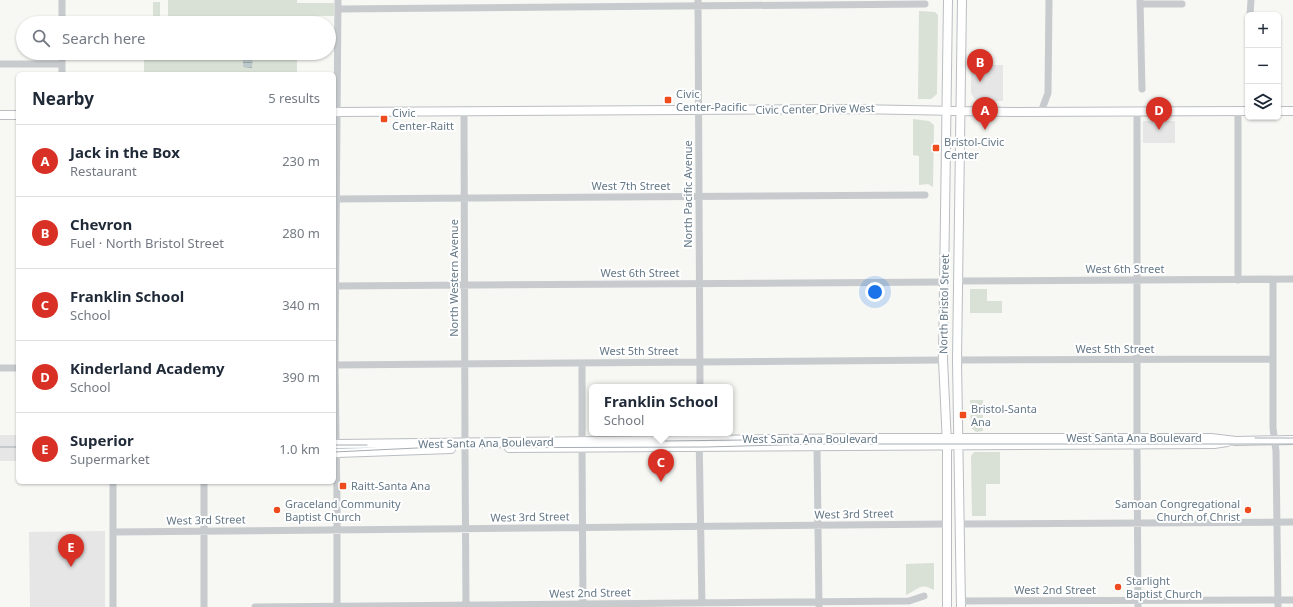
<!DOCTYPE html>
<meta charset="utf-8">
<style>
body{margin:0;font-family:"Noto Sans",sans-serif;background:#f6f6f7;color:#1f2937}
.controls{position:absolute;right:12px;top:12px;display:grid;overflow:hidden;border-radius:6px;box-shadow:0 1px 3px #0004}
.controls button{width:36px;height:36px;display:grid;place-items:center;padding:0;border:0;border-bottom:1px solid #e0e1e3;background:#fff;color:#1f2937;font:20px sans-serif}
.you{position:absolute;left:875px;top:292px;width:14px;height:14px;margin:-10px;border:3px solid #fff;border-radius:50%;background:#1a73e8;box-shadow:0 0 0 6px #1a73e833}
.badge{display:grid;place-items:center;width:26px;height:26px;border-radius:50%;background:#d93025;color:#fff;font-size:13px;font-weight:700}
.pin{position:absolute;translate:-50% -33px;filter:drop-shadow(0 1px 2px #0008)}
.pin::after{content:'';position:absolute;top:21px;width:14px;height:12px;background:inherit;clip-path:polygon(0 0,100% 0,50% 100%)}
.popup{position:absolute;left:589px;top:384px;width:144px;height:52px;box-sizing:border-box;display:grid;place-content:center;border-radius:6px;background:#fff;filter:drop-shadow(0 1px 3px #0005);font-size:13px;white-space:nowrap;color:#747a83}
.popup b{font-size:15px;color:#1f2937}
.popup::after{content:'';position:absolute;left:50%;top:100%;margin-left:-8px;border:8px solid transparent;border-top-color:#fff}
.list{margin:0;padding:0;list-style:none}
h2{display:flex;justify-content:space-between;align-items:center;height:52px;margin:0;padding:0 16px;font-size:17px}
h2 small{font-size:13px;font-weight:400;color:#747a83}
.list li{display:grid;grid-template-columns:26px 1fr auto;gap:12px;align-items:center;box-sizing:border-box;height:72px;padding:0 16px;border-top:1px solid #e0e1e3}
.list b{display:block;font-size:15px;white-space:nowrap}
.list p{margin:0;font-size:13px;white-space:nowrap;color:#747a83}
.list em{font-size:13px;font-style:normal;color:#747a83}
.icon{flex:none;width:22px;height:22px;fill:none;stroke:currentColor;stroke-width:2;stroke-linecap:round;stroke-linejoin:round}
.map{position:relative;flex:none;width:1293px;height:607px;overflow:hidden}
.search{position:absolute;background:#fff;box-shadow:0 1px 3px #0004;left:16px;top:16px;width:320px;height:44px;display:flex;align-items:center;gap:10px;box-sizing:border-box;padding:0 14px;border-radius:22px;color:#747a83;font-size:15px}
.panel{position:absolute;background:#fff;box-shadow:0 1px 3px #0004;left:16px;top:72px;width:320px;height:412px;border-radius:6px}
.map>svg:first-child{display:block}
.built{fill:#e5e6e5}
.green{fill:#d9e0d5}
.water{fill:url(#water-rules)}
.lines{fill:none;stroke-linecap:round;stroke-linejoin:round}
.major-casing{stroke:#babec2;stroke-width:10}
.minor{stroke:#c7cbce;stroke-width:7}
.major{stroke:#fff;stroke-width:8}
.tram{stroke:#a7adb3;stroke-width:1}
.poi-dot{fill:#ee4c1e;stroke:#fff;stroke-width:1.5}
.labels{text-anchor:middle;stroke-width:4;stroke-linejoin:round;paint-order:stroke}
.poi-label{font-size:11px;fill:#647887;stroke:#fff;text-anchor:start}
.street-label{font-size:11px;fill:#647887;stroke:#fff}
</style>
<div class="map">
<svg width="1293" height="607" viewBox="0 0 1293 607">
<defs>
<pattern id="water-rules" width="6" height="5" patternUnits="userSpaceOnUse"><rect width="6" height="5" fill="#bdc9cd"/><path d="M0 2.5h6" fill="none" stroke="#9da8ac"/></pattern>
</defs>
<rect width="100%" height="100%" fill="#f7f7f4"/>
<path class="built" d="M 971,65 L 1003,65 L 1003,101 L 978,101 L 974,98 L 971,93 Z
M 1143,121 L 1175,121 L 1175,143 L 1143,143 Z
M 0,435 L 18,435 L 18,461 L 0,461 Z
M 105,531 L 105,607 L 30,607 L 29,532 Z"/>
<path class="green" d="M 168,0 L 297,0 L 297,3 L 334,3 L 334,16 L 297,16 L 296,23 L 151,23 L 168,16 Z
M 153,2 L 160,2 L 160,17 L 153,19 Z
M 919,11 L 935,12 L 938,15 L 937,94 L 931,99 L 918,99 Z
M 144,53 L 297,53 L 297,74 L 144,74 Z
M 913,119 L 929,121 L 934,125 L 933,187 L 928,184 L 919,185 L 919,156 L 913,155 Z
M 970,289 L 987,289 L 987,301 L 1002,301 L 1002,313 L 970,313 Z
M 970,400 L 983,400 L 983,431 L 976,432 L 971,428 Z
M 974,452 L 1000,452 L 1000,484 L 986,484 L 986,516 L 972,516 L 971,456 Z
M 934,563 L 934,590 C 920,582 919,589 906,595 L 906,564 Z"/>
<path class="water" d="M 243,53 L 253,53 L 252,68 L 243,67 Z"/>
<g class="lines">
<g class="major-casing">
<path id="major" d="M 1278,111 L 1293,111
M 334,112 L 855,109 L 1011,112 L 1248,111
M 0,115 L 18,115
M 336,444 L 863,438 L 1211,438 L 1236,441 L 1293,440
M 509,448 L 1214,444 L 1227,442
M 337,453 L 451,449
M 947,607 L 947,444 L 943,360 L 948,0
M 961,607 L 957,360 L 962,0"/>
</g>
<path class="minor" d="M 62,0 L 62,23
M 698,0 L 700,387
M 1140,0 L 1142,89
M 1140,4 L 1182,4
M 338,9 L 925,4
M 1250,15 L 1251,0
M 0,64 L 62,64
M 62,74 L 62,53
M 464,111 L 465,444
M 1041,112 L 1048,93 L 1049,0
M 336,199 L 925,195
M 1238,280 L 1238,111
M 1273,280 L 1273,428 L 1276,451 L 1278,607
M 957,281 L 1293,279
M 335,286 L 944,282
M 957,360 L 1273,359
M 582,363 L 582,442
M 334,365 L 943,360
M 0,368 L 18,368
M 699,433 L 702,607
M 1137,438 L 1137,111
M 1137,445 L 1138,607
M 817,446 L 819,607
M 582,448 L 583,607
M 465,449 L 466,607
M 113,482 L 113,607
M 960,524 L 1293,522
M 113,532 L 946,524
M 961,601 L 1293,600
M 204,607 L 204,482
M 255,607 L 909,601 L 924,596
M 337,607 L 337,500 L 335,365 L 338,0"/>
<use href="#major" class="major"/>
<path class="tram" d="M 1255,438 L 1293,438
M 665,441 L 745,440
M 334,445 L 367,445
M 0,447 L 18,447
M 334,452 L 417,448 L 706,447 L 817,444 L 1293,444"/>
</g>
<g class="poi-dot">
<rect x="664" y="96" width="8" height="8" rx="2"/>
<rect x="380" y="115" width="8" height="8" rx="2"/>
<rect x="932" y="144" width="8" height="8" rx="2"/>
<rect x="959" y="411" width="8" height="8" rx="2"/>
<rect x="339" y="482" width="8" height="8" rx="2"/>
<circle cx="277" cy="510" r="4"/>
<circle cx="1248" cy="510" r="4"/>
<circle cx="1118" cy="587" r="4"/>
</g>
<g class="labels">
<g class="poi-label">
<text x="676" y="98">Civic<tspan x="676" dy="13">Center-Pacific</tspan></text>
<text x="392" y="117">Civic<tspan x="392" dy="13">Center-Raitt</tspan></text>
<text x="944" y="146">Bristol-Civic<tspan x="944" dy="13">Center</tspan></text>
<text x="971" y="413">Bristol-Santa<tspan x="971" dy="13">Ana</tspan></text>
<text x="351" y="490">Raitt-Santa Ana</text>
<text x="285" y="508">Graceland Community<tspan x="285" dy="13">Baptist Church</tspan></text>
<text x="1240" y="508" text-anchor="end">Samoan Congregational<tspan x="1240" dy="13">Church of Christ</tspan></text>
<text x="1126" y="585">Starlight<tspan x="1126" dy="13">Baptist Church</tspan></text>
</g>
<g class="street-label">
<text transform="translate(815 109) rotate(-1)" y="4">Civic Center Drive West</text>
<text x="631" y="190">West 7th Street</text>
<text transform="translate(688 194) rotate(-90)" y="4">North Pacific Avenue</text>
<text x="1125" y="273">West 6th Street</text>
<text x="640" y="277">West 6th Street</text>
<text transform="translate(454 278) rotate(-90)" y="4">North Western Avenue</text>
<text transform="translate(944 304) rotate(-89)" y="4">North Bristol Street</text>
<text x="1115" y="353">West 5th Street</text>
<text x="639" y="355">West 5th Street</text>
<text x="1134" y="442">West Santa Ana Boulevard</text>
<text x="810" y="443">West Santa Ana Boulevard</text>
<text transform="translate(486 443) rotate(-1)" y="4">West Santa Ana Boulevard</text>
<text transform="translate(854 514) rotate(-1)" y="4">West 3rd Street</text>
<text transform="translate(530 517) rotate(-1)" y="4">West 3rd Street</text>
<text transform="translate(206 520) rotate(-1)" y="4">West 3rd Street</text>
<text x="1055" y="594">West 2nd Street</text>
<text transform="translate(590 593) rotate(-1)" y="4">West 2nd Street</text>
</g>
</g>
</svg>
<div class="controls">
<button>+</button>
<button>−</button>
<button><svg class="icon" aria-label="layers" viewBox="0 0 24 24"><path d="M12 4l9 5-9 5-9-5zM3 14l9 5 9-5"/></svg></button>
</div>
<div class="you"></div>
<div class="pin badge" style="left:985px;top:130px">A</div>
<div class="pin badge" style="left:980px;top:82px">B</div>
<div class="pin badge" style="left:661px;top:482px">C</div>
<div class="popup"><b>Franklin School</b>School</div>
<div class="pin badge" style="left:1159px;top:130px">D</div>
<div class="pin badge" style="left:71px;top:567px">E</div>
<div class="search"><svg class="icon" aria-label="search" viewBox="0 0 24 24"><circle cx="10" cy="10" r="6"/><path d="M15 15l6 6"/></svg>Search here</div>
<section class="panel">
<h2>Nearby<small>5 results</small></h2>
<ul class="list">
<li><span class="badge">A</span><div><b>Jack in the Box</b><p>Restaurant</p></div><em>230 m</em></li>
<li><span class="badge">B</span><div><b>Chevron</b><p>Fuel · North Bristol Street</p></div><em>280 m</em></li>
<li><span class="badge">C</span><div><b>Franklin School</b><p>School</p></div><em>340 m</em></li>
<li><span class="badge">D</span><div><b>Kinderland Academy</b><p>School</p></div><em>390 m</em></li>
<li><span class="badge">E</span><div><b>Superior</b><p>Supermarket</p></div><em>1.0 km</em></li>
</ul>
</section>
</div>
